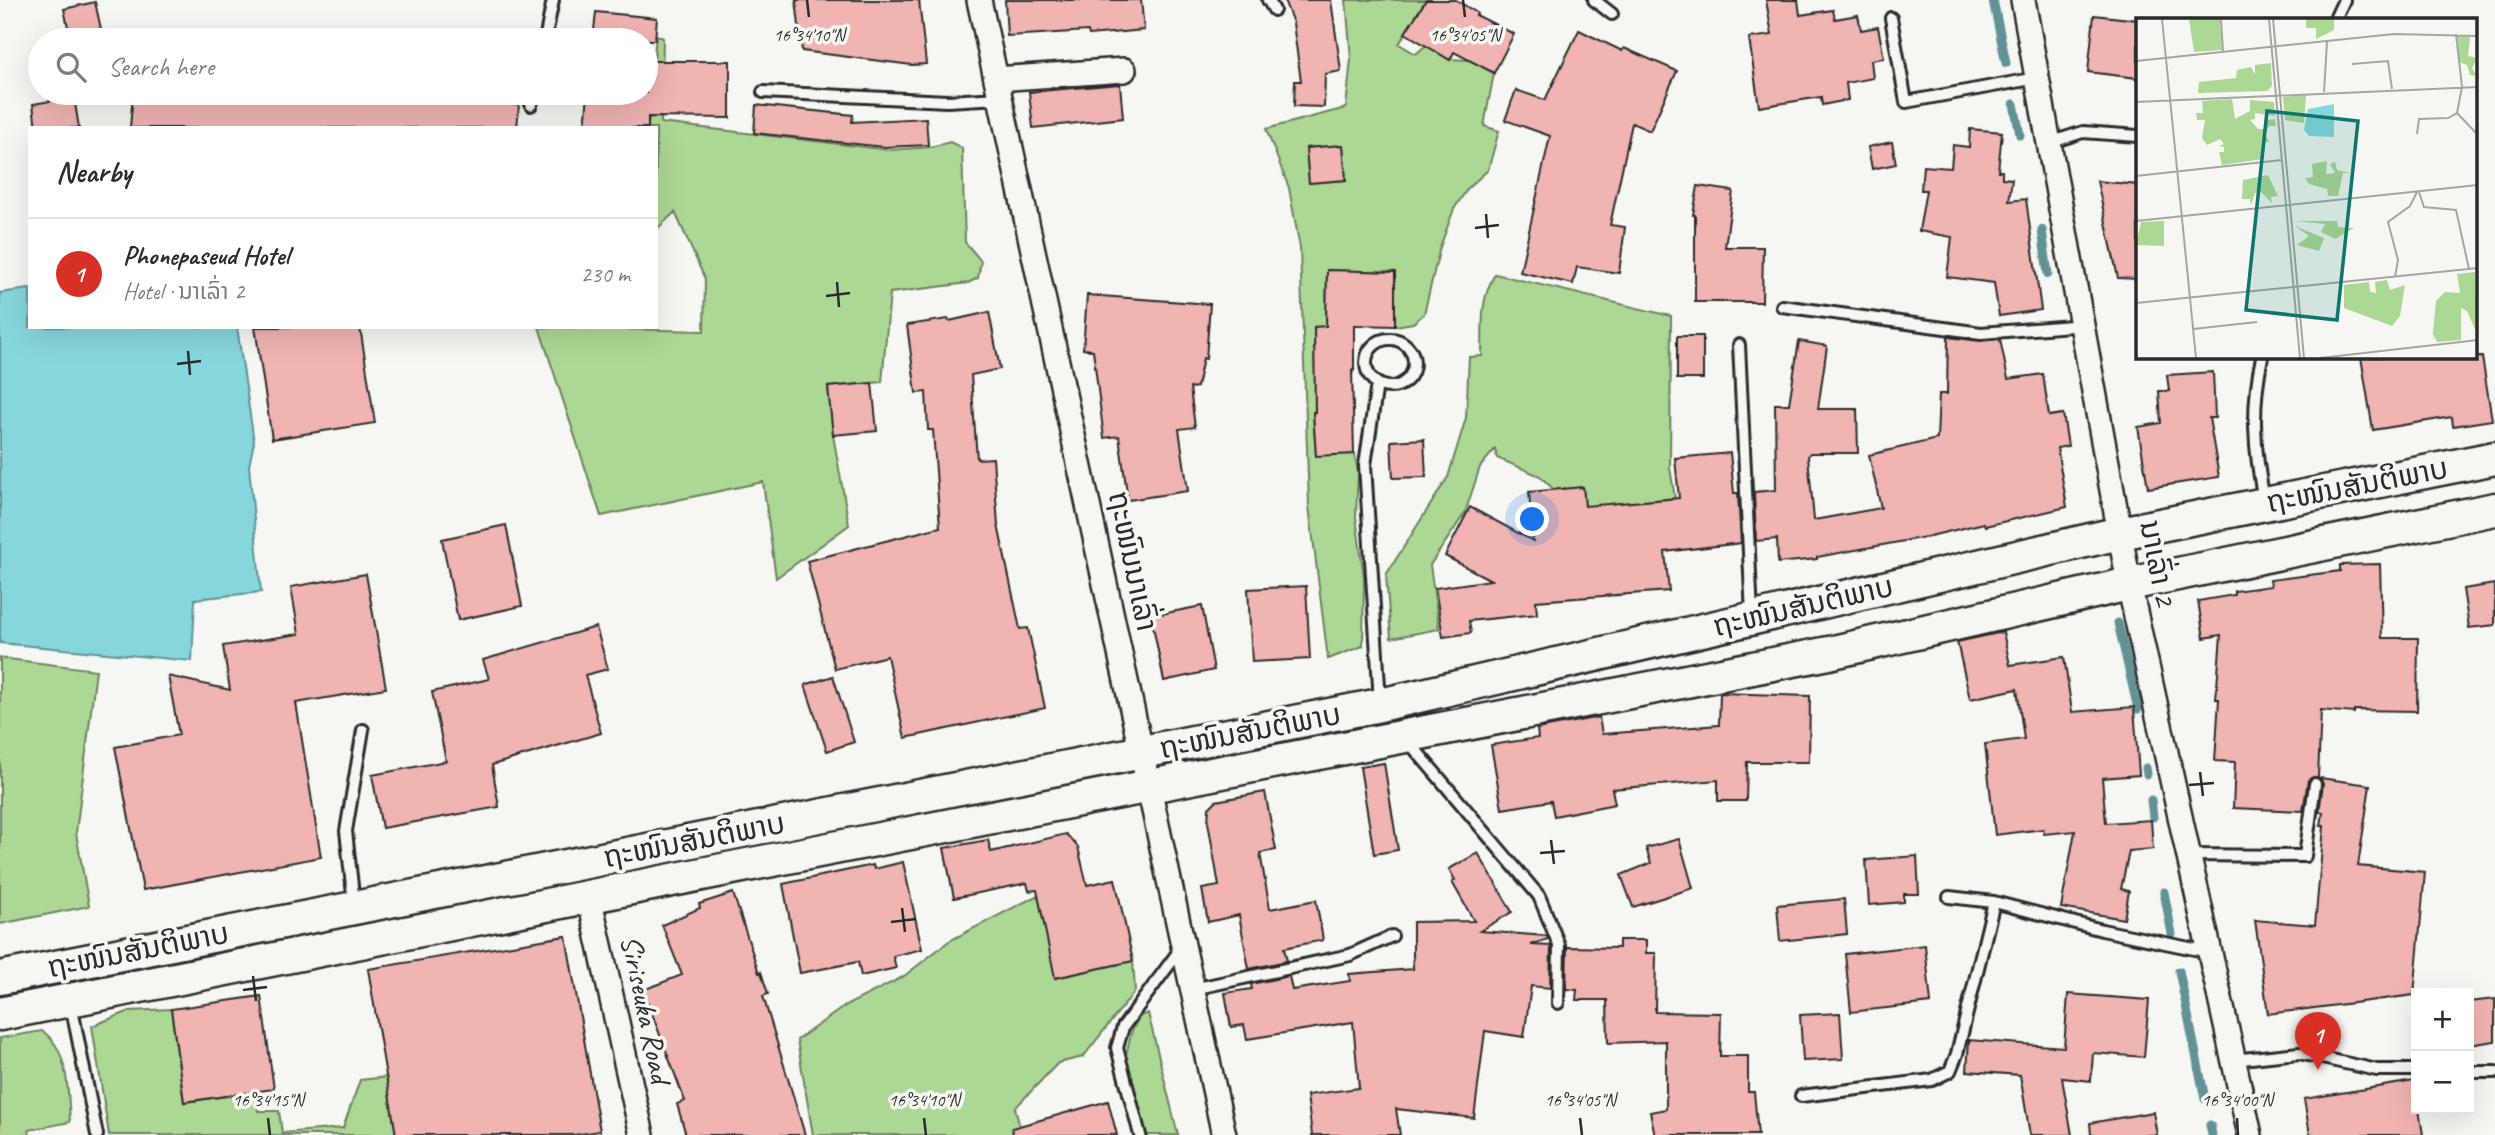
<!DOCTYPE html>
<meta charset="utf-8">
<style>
body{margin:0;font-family:Caveat,"Noto Sans Lao",sans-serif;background:#f2f2f3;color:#2b2b33}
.controls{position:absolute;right:21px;bottom:21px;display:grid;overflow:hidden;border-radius:0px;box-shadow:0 7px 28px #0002}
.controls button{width:63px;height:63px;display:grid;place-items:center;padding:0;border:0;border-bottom:2px solid #e1e1e2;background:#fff;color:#2b2b33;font:35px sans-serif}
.you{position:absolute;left:1533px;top:520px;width:24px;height:24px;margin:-18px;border:5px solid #fff;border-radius:50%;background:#1a73e8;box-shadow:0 0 0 10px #1a73e833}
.badge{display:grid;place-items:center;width:46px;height:46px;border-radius:50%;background:#d93025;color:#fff;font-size:23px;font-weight:700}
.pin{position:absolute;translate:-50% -58px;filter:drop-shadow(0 2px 4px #0008)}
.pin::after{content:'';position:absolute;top:37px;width:24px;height:21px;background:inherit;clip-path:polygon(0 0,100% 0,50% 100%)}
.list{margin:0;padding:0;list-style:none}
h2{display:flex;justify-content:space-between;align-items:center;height:91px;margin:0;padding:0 28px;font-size:30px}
h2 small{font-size:23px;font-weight:400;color:#7c7c81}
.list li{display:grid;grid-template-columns:46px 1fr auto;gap:21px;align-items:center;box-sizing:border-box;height:112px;padding:0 28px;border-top:2px solid #e1e1e2}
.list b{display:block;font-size:26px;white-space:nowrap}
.list p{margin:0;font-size:23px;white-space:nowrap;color:#7c7c81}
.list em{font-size:23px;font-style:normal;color:#7c7c81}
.icon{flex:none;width:38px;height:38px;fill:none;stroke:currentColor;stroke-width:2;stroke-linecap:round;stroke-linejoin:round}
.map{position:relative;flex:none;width:2495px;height:1135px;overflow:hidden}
.search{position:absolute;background:#fff;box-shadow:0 7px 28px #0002;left:28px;top:28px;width:630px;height:77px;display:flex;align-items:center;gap:18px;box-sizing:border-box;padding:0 24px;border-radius:38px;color:#7c7c81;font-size:26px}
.panel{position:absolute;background:#fff;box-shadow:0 7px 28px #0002;left:28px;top:126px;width:630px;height:203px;border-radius:0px}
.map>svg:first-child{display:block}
.green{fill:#add794;stroke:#6c8160;stroke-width:2;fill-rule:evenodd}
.water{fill:#86d7dc;stroke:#629295;stroke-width:2}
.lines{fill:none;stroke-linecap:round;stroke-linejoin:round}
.stream{stroke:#629295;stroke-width:9}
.building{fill:#f0b4b1;stroke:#2b2b2b;stroke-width:2}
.lane-casing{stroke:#2b2b2b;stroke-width:16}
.street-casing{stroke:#2b2b2b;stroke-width:28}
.secondary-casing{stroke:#2b2b2b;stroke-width:37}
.lane{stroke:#f6f6f2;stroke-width:10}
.street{stroke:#f6f6f2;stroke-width:23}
.secondary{stroke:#f6f6f2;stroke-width:32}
.ticks{fill:none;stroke:#2b2b2b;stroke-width:2.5}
.labels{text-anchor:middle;stroke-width:7;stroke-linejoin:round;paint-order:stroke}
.street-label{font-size:30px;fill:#2b2b2b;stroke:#f6f6f2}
.inset-road{fill:none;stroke:#a5a5a2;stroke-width:2}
.view{fill:#0f766e;fill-opacity:0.15;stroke:#0f766e;stroke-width:3.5}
.inset-edge{fill:none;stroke:#2b2b2b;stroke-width:3.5}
.ticks-label{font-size:18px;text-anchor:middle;fill:#2b2b2b;stroke:#f6f6f2;stroke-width:7;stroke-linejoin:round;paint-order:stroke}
</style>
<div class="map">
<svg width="2495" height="1135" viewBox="0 0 2495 1135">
<rect width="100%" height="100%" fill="#f6f6f2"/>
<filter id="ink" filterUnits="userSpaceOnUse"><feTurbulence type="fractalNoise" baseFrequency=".0143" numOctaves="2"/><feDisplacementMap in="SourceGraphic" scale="14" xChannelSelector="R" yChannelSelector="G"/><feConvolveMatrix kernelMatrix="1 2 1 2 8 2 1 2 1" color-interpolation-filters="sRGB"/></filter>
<g filter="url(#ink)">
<path class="green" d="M 1346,0 L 1426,0 L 1399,44 L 1416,54 L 1426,45 L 1450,59 L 1469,60 L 1494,73 L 1484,126 L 1499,131 L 1488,170 L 1468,188 L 1454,209 L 1440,247 L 1424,314 L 1413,323 L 1395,326 L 1395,272 L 1327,270 L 1326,324 L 1354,326 L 1314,327 L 1315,370 L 1354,370 L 1352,375 L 1322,376 L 1322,405 L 1353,404 L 1352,410 L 1313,412 L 1316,455 L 1355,454 L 1358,474 L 1356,517 L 1364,577 L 1363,646 L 1328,659 L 1309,506 L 1300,248 L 1289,188 L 1266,129 L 1346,108 L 1351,59 ZM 1343,145 L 1346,180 L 1309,183 L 1306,148 Z
M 656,35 L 663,38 L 661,123 L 890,150 L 931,147 L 950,142 L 962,148 L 965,242 L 981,261 L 978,278 L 968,283 L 890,293 L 882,382 L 828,387 L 833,435 L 849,525 L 776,578 L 763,482 L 601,516 L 539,327 L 704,331 L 705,279 L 675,212 L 656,230 L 656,128 L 648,128 Z
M 1495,274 L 1671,316 L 1670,468 L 1675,498 L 1616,504 L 1624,595 L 1593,596 L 1583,487 L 1554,490 L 1540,476 L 1497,458 L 1495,449 L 1480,467 L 1465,513 L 1430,565 L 1439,629 L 1391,638 L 1386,575 L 1448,477 L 1466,418 L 1469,357 L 1482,356 C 1483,326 1479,301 1495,274 Z
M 0,658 L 96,670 L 76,833 L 89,906 L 0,924 Z
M 1038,895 L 1056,978 L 1133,961 L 1135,991 L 1083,1057 L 1058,1063 L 1015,1108 L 1022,1135 L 813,1135 L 797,1040 L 845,1006 L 903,977 L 949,941 Z
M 171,1009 L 184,1102 L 254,1092 L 258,1111 L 279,1111 L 282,1133 L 343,1128 L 360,1080 L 387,1077 L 396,1135 L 109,1135 L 92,1026 L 130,1011 Z
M 1148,1013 L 1178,1135 L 1143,1135 L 1124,1063 L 1132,1030 L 1140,1016 Z
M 42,1031 C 69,1048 68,1093 70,1122 L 29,1130 L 30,1135 L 0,1135 L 0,1038 Z"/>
<path class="water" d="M 30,289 L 30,327 L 237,327 L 254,442 L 249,466 L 261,592 L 195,599 L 192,661 L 0,643 L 0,293 Z"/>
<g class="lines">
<path class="stream" d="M 1993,0 L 2006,63
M 2014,104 L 2020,135
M 2042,230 L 2048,274
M 2118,623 L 2138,709
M 2146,768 L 2147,774
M 2151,800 L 2153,817
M 2164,892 L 2172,934
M 2179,971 L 2205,1099
M 2210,1125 L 2212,1135"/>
</g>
<path class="building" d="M 796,0 L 919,0 L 926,64 L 912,65 L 802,51 Z
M 1005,0 L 1141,0 L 1144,30 L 1089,35 L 1088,31 L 1007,36 Z
M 1284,0 L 1331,0 L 1341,71 L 1325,74 L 1324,107 L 1294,106 L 1295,81 L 1301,81 L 1293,23 Z
M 1426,0 L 1456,0 L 1477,13 L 1476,15 L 1514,34 L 1494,73 L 1454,52 L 1450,60 L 1405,33 Z
M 1766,0 L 1798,0 L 1800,15 L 1833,10 L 1835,19 L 1858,15 L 1861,30 L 1878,27 L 1884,58 L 1871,60 L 1873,78 L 1846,83 L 1848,100 L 1822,105 L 1821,97 L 1759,107 L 1749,38 L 1772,35 Z
M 95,2 L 101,29 L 70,36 L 64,9 Z
M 596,12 L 657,18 L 655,40 L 593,40 Z
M 2094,15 L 2138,20 L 2138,78 L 2088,72 Z
M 1579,30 L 1622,51 L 1624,48 L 1677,71 L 1650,131 L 1632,123 L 1610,225 L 1625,227 L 1619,273 L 1577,267 L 1573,284 L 1520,272 L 1550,136 L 1505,120 L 1516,90 L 1545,100 Z
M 646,61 L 730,61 L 730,118 L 648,117 L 648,128 L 585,128 L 588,93 L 646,93 Z
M 1120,84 L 1123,118 L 1033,128 L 1029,92 Z
M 133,93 L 448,93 L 447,99 L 519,105 L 517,128 L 130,128 Z
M 74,97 L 79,128 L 36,128 L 33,104 Z
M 756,105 L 853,115 L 852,122 L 926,118 L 928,145 L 884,147 L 754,133 Z
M 1970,129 L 2002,132 L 1998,171 L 2002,171 L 2002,178 L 2012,179 L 2009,201 L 2026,199 L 2041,310 L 1999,316 L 1994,283 L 1947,277 L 1952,237 L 1919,231 L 1926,190 L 1921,190 L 1923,166 L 1951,168 L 1953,145 L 1969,147 Z
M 1892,142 L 1896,164 L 1872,169 L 1868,147 Z
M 1343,145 L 1346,180 L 1309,183 L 1306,148 Z
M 2097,181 L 2138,185 L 2138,279 L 2118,278 Z
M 1698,186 L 1733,191 L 1725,247 L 1763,247 L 1762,302 L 1695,302 L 1695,215 L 1693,215 Z
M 1327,270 L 1395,272 L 1395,326 L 1354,325 L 1354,370 L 1352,370 L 1354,454 L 1316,456 L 1313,412 L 1315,412 L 1314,327 L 1326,326 Z
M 1087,295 L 1210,304 L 1206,359 L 1203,358 L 1197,387 L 1190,388 L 1195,427 L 1179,429 L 1188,491 L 1128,500 L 1119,436 L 1104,438 L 1093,350 L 1083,349 Z
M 989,312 L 1000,369 L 971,375 L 977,459 L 993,458 L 998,525 L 1020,629 L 1028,628 L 1045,708 L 905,738 L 887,656 L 835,669 L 807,561 L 940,527 L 933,430 L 928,430 L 926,392 L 916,393 L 907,325 L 948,319 L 949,321 Z
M 255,327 L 360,327 L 375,423 L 272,439 Z
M 1677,336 L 1703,336 L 1703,379 L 1677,379 Z
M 1948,337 L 1980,341 L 2000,339 L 2008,379 L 2043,374 L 2049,416 L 2063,414 L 2068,446 L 2057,448 L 2067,507 L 1985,526 L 1984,523 L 1926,537 L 1817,557 L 1817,559 L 1778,563 L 1777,539 L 1756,541 L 1754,492 L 1776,490 L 1775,404 L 1789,404 L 1799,341 L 1827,346 L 1818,409 L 1857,409 L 1858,453 L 1810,453 L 1808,456 L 1814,520 L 1881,508 L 1869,455 L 1937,439 L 1939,394 L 1947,394 Z
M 2361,357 L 2482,357 L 2492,420 L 2453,426 L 2452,417 L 2373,430 Z
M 2213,372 L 2215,418 L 2209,418 L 2219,477 L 2148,488 L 2138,427 L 2161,423 L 2159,391 L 2169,391 L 2167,375 Z
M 872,383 L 877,431 L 833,435 L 828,387 Z
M 1424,439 L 1426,477 L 1393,478 L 1391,441 Z
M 1730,453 L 1734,493 L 1738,493 L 1741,543 L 1665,552 L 1669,591 L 1536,601 L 1537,614 L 1469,621 L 1471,633 L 1443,637 L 1435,588 L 1491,580 L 1445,556 L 1470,507 L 1533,541 L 1529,492 L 1583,487 L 1585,506 L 1679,498 L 1675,458 Z
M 506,525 L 522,606 L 458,620 L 442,539 Z
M 2380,564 L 2382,638 L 2418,638 L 2417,711 L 2354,710 L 2354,713 L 2321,710 L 2318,777 L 2313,777 L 2308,780 L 2303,811 L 2233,808 L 2235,762 L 2215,761 L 2219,699 L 2216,699 L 2221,635 L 2204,638 L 2198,601 L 2234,595 L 2234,591 L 2271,586 L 2270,580 L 2340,571 L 2340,565 Z
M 366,574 L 386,688 L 296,703 L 321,857 L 143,890 L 115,747 L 179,735 L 168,676 L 230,690 L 223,646 L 299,634 L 291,587 Z
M 2495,584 L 2495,625 L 2469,628 L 2463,589 Z
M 1306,586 L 1310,659 L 1252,662 L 1248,589 Z
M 1202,606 L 1214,670 L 1164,681 L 1151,616 Z
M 596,627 L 608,669 L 585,675 L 601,733 L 492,765 L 499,807 L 382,828 L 372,775 L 446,761 L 432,692 L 489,679 L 483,660 Z
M 2003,632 L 2010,665 L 2064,657 L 2072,712 L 2134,707 L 2139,775 L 2102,778 L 2106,823 L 2151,820 L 2153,849 L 2129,851 L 2121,889 L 2129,891 L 2124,919 L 2061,908 L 2075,831 L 2044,834 L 2043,829 L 1995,835 L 1985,744 L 2024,739 L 2017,689 L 1970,699 L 1957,642 Z
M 833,676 L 854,742 L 827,751 L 805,685 Z
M 1720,693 L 1810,696 L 1809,762 L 1747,762 L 1746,801 L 1718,801 L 1718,780 L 1612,789 L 1615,804 L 1554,816 L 1551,801 L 1502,809 L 1491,745 L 1538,738 L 1537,729 L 1599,717 L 1602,734 L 1719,725 Z
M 1384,763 L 1398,850 L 1374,854 L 1360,767 Z
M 2320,778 L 2370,785 L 2358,866 L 2425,872 L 2414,995 L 2268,1014 L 2255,920 L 2315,925 L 2324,826 L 2321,826 L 2323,812 L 2319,812 L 2323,784 Z
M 1265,792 L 1276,850 L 1260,853 L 1270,909 L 1316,900 L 1323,940 L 1284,948 L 1287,961 L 1249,969 L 1239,915 L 1208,922 L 1202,889 L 1219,886 L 1208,822 L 1209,808 L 1216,801 Z
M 1066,834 L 1078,847 L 1087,885 L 1115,879 L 1133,961 L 1055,978 L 1037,890 L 1029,891 L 1027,883 L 954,898 L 944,848 L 988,840 L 991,852 Z
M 1679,839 L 1693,888 L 1633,907 L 1621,875 L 1651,863 L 1646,848 Z
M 1478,853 L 1512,912 L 1480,931 L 1547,936 L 1548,939 L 1531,945 L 1551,946 L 1550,988 L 1531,986 L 1524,1037 L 1485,1031 L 1474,1118 L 1396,1109 L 1400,1135 L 1312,1135 L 1307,1095 L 1359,1088 L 1353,1022 L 1247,1039 L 1244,1025 L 1231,1027 L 1225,993 L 1252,989 L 1251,984 L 1289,976 L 1292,990 L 1350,981 L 1349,974 L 1413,969 L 1413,922 L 1474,921 L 1452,882 L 1455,880 L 1449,869 Z
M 1917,856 L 1919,894 L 1904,894 L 1904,902 L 1869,905 L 1866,860 Z
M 903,862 L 922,949 L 893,956 L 896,968 L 861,976 L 858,962 L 800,973 L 783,884 L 873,865 L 874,869 Z
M 733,893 L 759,973 L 761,972 L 768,994 L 763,996 L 805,1135 L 686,1135 L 677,1104 L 685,1101 L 643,990 L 682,975 L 662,925 L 700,908 L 699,904 Z
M 1844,899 L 1847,934 L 1780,941 L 1777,905 Z
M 566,936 L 600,1131 L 574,1135 L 396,1135 L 368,969 Z
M 1619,940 L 1646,940 L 1646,953 L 1656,953 L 1655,1012 L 1721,1013 L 1720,1056 L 1748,1056 L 1748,1092 L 1754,1092 L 1758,1135 L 1655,1135 L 1650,1112 L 1666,1109 L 1666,1041 L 1608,1043 L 1607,1000 L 1576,1000 L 1577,990 L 1566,989 L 1567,947 L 1619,948 Z
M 1925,945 L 1931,1003 L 1851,1012 L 1845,954 Z
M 2068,994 L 2149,1000 L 2144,1057 L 2093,1053 L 2091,1081 L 2062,1078 L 2072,1135 L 2030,1135 L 2020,1075 L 1967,1071 L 1969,1040 L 2064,1047 Z
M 261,996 L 274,1089 L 184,1102 L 171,1009 Z
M 2495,999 L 2495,1041 L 2469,1045 L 2469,1002 Z
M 1840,1013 L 1843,1059 L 1803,1061 L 1800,1015 Z
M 2414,1081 L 2416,1109 L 2419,1109 L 2423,1135 L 2310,1135 L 2304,1099 Z
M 1108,1101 L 1117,1135 L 1013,1135 L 1012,1128 Z
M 2153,1112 L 2157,1135 L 2091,1135 L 2090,1123 Z"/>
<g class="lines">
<g class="lane-casing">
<path id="lane" d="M 1268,0 L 1274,10
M 1594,0 L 1612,14
M 1891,18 L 1906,102 L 2037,78
M 2335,19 L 2344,0
M 545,40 L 553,0
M 763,92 L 947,101 L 1000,98
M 531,105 L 534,93
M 2049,143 L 2083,132 L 2138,136
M 1782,306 L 1981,333 L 2084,325
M1366 363a24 24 0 1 1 48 0a24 24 0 1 1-48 0Z
M 1739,345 L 1752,615
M 2262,357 C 2251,408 2254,449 2264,500
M 1377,384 L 1365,465 L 1380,702
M 1408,741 L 1539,896 L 1559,945 L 1558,1003
M 2188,855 L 2305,856 L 2315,784
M 1949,897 L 1994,902 L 2102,930 L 2209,952
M 354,904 L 346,831 L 363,730
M 1193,989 L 1350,955 L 1392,936
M 71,1004 L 97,1135
M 2233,1060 L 2299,1053 L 2377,1070 L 2416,1070
M 2469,1072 L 2495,1072
M 1801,1096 L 1932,1080 L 1950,1071 L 1957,1054 L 1994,902
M 1140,1135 L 1117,1048 L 1123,1027 L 1182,947"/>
</g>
<g class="street-casing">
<path id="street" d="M 979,0 L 1224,1135
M 2023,0 L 2129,584 L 2250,1135
M 996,79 L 1124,70
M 589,896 L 642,1135"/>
</g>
<g class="secondary-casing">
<path id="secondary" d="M 0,978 L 1380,705 L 2120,533 L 2495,458
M 0,1014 L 737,867 L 1829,653 L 2129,584 L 2495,509"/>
</g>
<use href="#lane" class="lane"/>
<use href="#street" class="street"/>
<use href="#secondary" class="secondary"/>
</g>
</g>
<path class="ticks" d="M 807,0 L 809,17M 1463,0 L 1465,17M 1486,214 L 1488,238M 1475,228 L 1499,225M 837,282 L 839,307M 826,296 L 850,293M 188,351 L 190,375M 177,364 L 201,361M 2200,772 L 2203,796M 2189,785 L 2214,783M 1551,840 L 1554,864M 1540,853 L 1565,851M 902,908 L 905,932M 891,922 L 916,919M 253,976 L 256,1001M 243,990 L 267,987M 268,1118 L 270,1135M 924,1118 L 926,1135M 1580,1118 L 1582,1135M 2237,1118 L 2238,1135"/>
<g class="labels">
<g class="street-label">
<text transform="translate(2357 485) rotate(-11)" y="10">ຖະໜົນສັນຕິພາບ</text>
<text transform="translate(1133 561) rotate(78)" y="10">ຖະໜົນນາເລົ່າ</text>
<text transform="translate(2158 563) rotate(79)" y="10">ນາເລົ່າ 2</text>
<text transform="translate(1803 606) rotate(-13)" y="10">ຖະໜົນສັນຕິພາບ</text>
<text transform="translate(1250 731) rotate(-11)" y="10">ຖະໜົນສັນຕິພາບ</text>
<text transform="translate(694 840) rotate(-11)" y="10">ຖະໜົນສັນຕິພາບ</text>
<text transform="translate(138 950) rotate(-11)" y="10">ຖະໜົນສັນຕິພາບ</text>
<text transform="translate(646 1009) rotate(78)" y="10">Siriseuka Road</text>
</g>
</g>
<g transform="translate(2136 18)">
<rect width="341" height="341" fill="#f6f6f2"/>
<path d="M 53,1 L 84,1 L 86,32 L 58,34 ZM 170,1 L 198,1 L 198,12 L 180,21 L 180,10 L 170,10 ZM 321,18 L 334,19 L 332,38 L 341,40 L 336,50 L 341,58 L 334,57 L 331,47 L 323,44 ZM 135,45 L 136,68 L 131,73 L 62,75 L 63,64 L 100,60 L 101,52 L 115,49 L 119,57 L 119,47 ZM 170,77 L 168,105 L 149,102 L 147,79 ZM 96,81 L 99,101 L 114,93 L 114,82 L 138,84 L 139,98 L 119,95 L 119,101 L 114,102 L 122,111 L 129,111 L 130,102 L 139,101 L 140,108 L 133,108 L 129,116 L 133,124 L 126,125 L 127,141 L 86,147 L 83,134 L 88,134 L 88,129 L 83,128 L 88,126 L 84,121 L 71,127 L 66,120 L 69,102 L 61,102 L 60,95 L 67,95 L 66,83 ZM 191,143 L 190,156 L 199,155 L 194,146 L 199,144 L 201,152 L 214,155 L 207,155 L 202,178 L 192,178 L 191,171 L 173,166 L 169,160 L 177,159 L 176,146 ZM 132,157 L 142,178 L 135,179 L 136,185 L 125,174 L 119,175 L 115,187 L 114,181 L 106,181 L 107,162 ZM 28,203 L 28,228 L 0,227 L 5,204 ZM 158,203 L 201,203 L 202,209 L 218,210 L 199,221 L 185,214 L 189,206 ZM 159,208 L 188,220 L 183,233 L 161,227 L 173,218 ZM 339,254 L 341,316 L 331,293 L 325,290 L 325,322 L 301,324 L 297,316 L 296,323 L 300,283 L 309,274 L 324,275 L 321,256 ZM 251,262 L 254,272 L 269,267 L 264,298 L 256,308 L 208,290 L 208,267 L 233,264 L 234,274 L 240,275 L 239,264 Z" fill="#add794"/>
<path d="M 198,86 L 198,119 L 173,118 L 168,112 L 172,91 Z" fill="#86d7dc"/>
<path class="inset-road" d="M 26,1 L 60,340M 85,1 L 87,34M 133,1 L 164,340M 137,1 L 168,340M 0,43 L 258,16 L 342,18M 216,46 L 252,43 L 256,71M 188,74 L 191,24M 0,84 L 342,69M 321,95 L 342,117M 281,116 L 283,101 L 312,100 L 321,95 L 326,69 L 320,16M 0,158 L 146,142M 283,174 L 288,189 L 320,192 L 333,251M 0,203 L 342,167M 259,259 L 262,242 L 252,204 L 274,188 L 281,174M 0,285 L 342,250M 57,311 L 121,304M 184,340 L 342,322"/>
<path class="view" d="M 131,93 L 222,103 L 201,302 L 110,292 Z"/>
<rect width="341" height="341" class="inset-edge"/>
</g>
<g class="ticks-label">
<text x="809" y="41">16°34'10"N</text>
<text x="1465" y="41">16°34'05"N</text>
<text x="268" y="1106">16°34'15"N</text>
<text x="924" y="1106">16°34'10"N</text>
<text x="1580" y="1106">16°34'05"N</text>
<text x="2237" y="1106">16°34'00"N</text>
</g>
</svg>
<div class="controls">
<button>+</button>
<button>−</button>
</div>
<div class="you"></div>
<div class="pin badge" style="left:2318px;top:1070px">1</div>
<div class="search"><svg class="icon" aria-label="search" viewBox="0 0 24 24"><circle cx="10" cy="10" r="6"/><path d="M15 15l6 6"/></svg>Search here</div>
<section class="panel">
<h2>Nearby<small></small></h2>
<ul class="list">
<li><span class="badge">1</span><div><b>Phonepaseud Hotel</b><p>Hotel · ນາເລົ່າ 2</p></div><em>230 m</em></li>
</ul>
</section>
</div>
